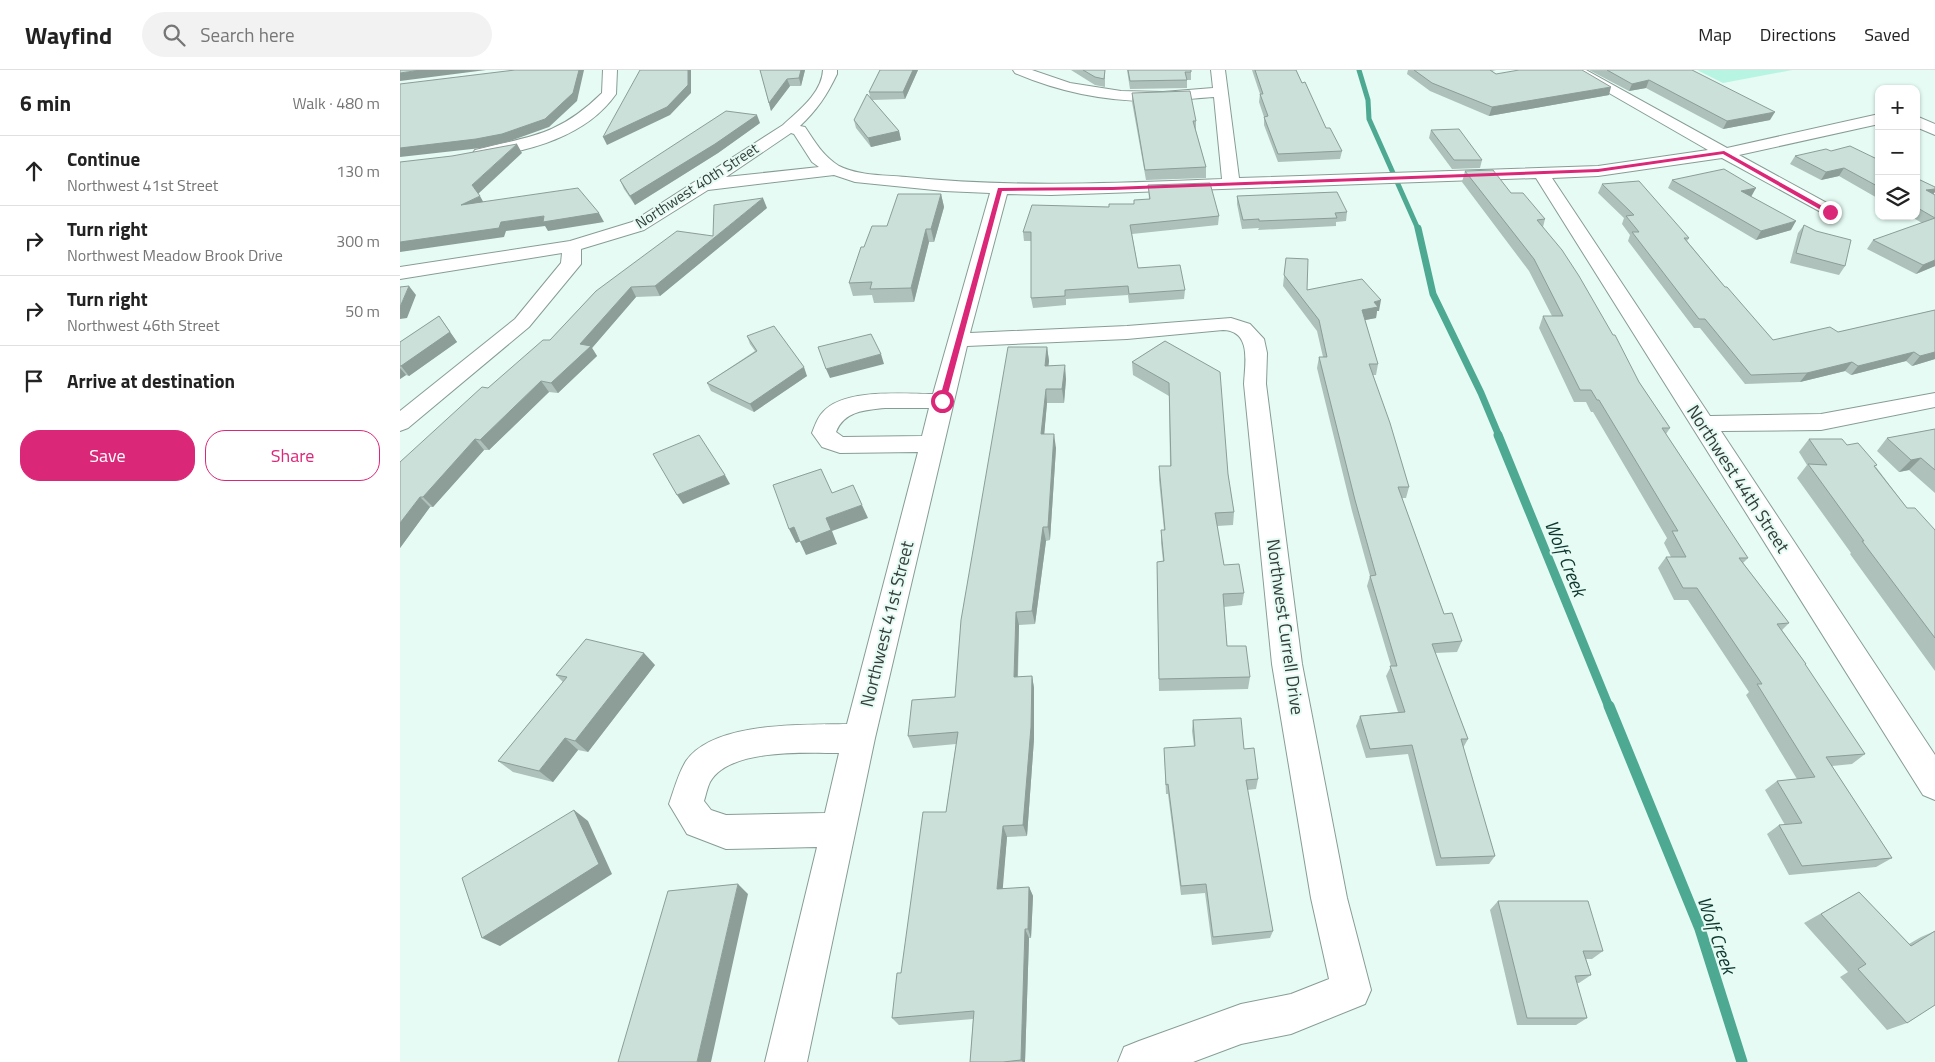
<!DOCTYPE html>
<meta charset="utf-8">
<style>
body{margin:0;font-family:"Titillium Web",sans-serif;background:#f2f2f2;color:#222}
.controls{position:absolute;right:15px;top:15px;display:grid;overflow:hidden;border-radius:10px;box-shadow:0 1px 4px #0004}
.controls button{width:45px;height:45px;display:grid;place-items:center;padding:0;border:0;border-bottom:1px solid #e0e0e0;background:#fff;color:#222;font:25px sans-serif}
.stop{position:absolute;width:15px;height:15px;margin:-11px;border:4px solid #db2777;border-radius:50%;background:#fff}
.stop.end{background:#db2777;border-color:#fff;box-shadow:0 1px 5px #0008}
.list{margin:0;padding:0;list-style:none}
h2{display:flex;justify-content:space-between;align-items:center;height:65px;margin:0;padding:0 20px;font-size:21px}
h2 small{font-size:16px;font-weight:400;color:#767676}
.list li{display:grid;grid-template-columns:32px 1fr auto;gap:15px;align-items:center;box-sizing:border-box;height:70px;padding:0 20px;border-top:1px solid #e0e0e0}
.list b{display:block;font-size:19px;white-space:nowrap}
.list p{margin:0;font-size:16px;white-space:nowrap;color:#767676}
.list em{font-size:16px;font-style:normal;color:#767676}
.actions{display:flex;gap:10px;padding:15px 20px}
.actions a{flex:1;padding:11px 0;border:1px solid #db2777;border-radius:20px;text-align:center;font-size:18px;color:#db2777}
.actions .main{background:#db2777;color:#fff}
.icon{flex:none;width:28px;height:28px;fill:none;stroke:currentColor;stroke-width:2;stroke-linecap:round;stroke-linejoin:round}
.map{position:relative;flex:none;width:1535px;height:992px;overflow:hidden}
header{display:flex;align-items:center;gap:30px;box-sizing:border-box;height:70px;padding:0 25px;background:#fff;border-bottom:1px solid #e0e0e0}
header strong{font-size:24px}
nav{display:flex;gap:28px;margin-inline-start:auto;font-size:18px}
.search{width:350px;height:45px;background:#f2f2f2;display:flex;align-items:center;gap:12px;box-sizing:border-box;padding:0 18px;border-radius:28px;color:#767676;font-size:19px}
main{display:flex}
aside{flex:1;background:#fff}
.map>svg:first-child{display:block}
.green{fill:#b8f4e2}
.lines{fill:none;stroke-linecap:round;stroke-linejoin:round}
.stream-far3{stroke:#4ea992;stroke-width:5}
.stream-far2{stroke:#4ea992;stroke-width:7}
.stream-far1{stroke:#4ea992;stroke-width:9}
.stream{stroke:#4ea992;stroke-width:11}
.street-casing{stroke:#889c96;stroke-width:2}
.street{fill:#fff;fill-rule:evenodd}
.wall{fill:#aec1bb}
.shaded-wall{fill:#8d9d98}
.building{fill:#cae0d9;stroke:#8d9d98}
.route{fill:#db2777}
.labels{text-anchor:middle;stroke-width:4;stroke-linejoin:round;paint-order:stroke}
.far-street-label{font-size:15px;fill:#343d3a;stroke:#e5fbf4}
.street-label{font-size:18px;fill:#343d3a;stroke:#e5fbf4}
.water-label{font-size:19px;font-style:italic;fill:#0d372e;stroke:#e5fbf4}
</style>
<header>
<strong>Wayfind</strong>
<div class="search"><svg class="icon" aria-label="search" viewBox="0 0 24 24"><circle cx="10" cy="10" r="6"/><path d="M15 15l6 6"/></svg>Search here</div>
<nav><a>Map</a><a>Directions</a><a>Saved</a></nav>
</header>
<main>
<aside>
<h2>6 min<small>Walk · 480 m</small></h2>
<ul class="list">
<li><svg class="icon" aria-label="ahead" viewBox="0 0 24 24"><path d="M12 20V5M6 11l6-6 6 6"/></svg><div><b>Continue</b><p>Northwest 41st Street</p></div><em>130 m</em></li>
<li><svg class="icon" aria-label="right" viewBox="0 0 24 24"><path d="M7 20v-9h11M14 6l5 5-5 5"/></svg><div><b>Turn right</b><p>Northwest Meadow Brook Drive</p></div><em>300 m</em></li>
<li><svg class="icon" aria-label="right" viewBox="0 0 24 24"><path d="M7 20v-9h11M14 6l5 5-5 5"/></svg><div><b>Turn right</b><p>Northwest 46th Street</p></div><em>50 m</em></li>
<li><svg class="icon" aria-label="arrive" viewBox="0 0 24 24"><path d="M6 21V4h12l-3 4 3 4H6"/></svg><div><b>Arrive at destination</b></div></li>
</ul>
<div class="actions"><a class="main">Save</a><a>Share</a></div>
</aside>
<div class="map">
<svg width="1535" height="992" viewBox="0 0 1535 992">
<rect width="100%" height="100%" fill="#e5fbf4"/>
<path class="green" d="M 1297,0 L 1392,0 L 1323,13 Z"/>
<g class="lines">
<path class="stream-far3" d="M 959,0 L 968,30 L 969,49 L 1018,159"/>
<path class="stream-far2" d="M 1018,158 L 1033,224 L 1081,323 L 1099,366"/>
<path class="stream-far1" d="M 1098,365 L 1209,637"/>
<path class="stream" d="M 1209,636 L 1300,859 L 1342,992"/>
<g class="street-casing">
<path id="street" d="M 203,0 L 217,0 L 216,24 C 186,67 129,81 81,88 L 73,83 L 75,80 C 131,66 158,66 202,23 Z
M 423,0 L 437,0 L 437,4 C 427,25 417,40 400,56 L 405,57 C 415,72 423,86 439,96 C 459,106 485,105 506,107 C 612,118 717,113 822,109 L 814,27 C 795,28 776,31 757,31 C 708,32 659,22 615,3 L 613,0 L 632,0 L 670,13 L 721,21 L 763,22 L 813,18 L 811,0 L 825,0 L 839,108 L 1198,96 L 1308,80 L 1169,0 L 1186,0 L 1327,78 L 1479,44 L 1479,54 L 1339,85 L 1436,138 L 1439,142 L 1436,146 L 1430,147 L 1322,88 L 1198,106 L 1152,108 L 1310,346 L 1421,344 L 1535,323 L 1535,337 L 1421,360 L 1321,361 L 1535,685 L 1535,730 L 1523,725 L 1136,108 L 651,125 L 607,124 L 570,263 L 727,256 L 831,248 L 850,254 L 864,269 L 867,283 L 866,314 L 902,594 L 947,828 L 971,920 L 965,934 L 891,964 L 841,974 L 793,992 L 718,992 L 724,977 L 739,971 L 841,934 L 891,924 L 929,909 L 911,828 L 872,594 L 844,314 C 845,293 852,261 823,260 L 727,269 L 567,276 L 475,668 L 407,992 L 365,992 L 417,777 L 326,779 L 287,764 L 269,734 C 274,720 278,704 286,691 C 314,651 404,655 447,654 L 518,382 L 440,383 L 422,377 L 412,363 C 415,356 417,348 423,342 C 444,318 504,324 533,324 L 590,123 L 544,121 L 455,112 L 434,105 L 308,120 L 244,160 L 181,179 L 181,194 L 129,257 L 8,358 L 0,361 L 0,341 L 115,249 L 161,193 L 162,183 L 0,209 L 0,197 L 170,171 L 232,152 L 383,55 C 398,41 422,23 423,0 ZM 391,63 L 394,64 L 412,92 L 419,97 L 326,107 ZM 485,338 L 529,338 L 522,366 L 443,367 L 436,362 C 444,341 465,340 485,338 ZM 439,683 L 425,743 L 326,745 L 311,740 L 304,731 C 306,725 307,718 310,712 C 329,678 406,683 439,683 Z
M 1516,46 L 1535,54 L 1535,65 L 1516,57 Z"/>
</g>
<use href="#street" class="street"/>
</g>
<path class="wall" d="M 360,0 L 405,0 L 401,16 L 390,16 L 371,41 Z
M 480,0 L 518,0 L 505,29 L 472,30 L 499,61 L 501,70 L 471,77 L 456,58 L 454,50 L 470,27 L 469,22 Z
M 671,0 L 705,0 L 705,17 L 695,15 Z
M 727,0 L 791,0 L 791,10 L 787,10 L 787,18 L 730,19 Z
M 852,0 L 896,0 L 902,13 L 926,58 L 942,81 L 940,89 L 878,92 L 864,55 L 864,47 L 859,32 L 860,24 Z
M 1008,0 L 1096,0 L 1092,1 L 1096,4 L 1209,25 L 1089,46 L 1030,21 L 1007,4 Z
M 1189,0 L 1292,0 L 1370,50 L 1323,59 L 1246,18 L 1229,21 Z
M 732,23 L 796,51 L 796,61 L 806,97 L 806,108 L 746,110 L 732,32 Z
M 360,53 L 318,83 L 235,135 L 224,119 L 220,110 Z
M 1031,60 L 1082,90 L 1080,98 L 1052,99 L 1029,68 Z
M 1431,81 L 1479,90 L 1479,129 L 1439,106 L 1421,110 L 1390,94 L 1395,86 Z
M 1065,101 L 1111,123 L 1145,149 L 1143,157 L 1239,312 L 1270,358 L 1266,364 L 1348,488 L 1343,493 L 1389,553 L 1382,560 L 1406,594 L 1405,595 L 1465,684 L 1452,694 L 1432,696 L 1492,788 L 1476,797 L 1389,805 L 1367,764 L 1379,755 L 1385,755 L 1365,720 L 1377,711 L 1397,709 L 1346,625 L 1349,622 L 1288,530 L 1274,530 L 1258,498 L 1266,487 L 1271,487 L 1264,473 L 1267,468 L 1193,342 L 1191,342 L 1186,332 L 1174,332 L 1139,258 L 1143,246 L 1152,246 L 1129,201 L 1062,112 Z
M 1516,108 L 1535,117 L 1535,122 L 1533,124 L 1535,125 L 1535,196 L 1516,204 L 1467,179 L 1473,170 L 1522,153 L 1510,146 L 1516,146 Z
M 1272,110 L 1351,126 L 1391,160 L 1356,170 L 1268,118 Z
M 1202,114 L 1289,168 L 1287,171 L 1325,217 L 1373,270 L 1438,262 L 1535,240 L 1535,289 L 1512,296 L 1506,291 L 1451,305 L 1445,301 L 1400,312 L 1345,314 L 1300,258 L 1294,258 L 1228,171 L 1230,165 L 1222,154 L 1224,148 L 1198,123 Z
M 748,115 L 819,146 L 818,155 L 732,164 L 738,198 L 785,220 L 784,229 L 729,233 L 728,225 L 666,229 L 666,235 L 633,238 L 631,228 L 631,171 L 624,171 L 623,162 L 709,137 L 734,134 L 749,129 Z
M 541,124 L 544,137 L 534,172 L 529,172 L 514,232 L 474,233 L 472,225 L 453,226 L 449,213 L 464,177 L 487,156 Z
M 837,126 L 947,142 L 946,151 L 936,152 L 936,156 L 858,160 L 859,158 L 842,159 L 837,134 Z
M 367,138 L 260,226 L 236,227 L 192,278 L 197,286 L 158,323 L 149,322 L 89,380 L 84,380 L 33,437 L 30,437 L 0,478 L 0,392 L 88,318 L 150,270 L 196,221 L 313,166 Z
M 1404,155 L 1445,196 L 1439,205 L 1390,193 L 1398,163 Z
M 886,188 L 907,220 L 979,241 L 977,241 L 976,248 L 965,250 L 978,294 L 976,305 L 973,305 L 1009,417 L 1006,428 L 1002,428 L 1044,544 L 1062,571 L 1057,582 L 1035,583 L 1068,669 L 1063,678 L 1095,786 L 1089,794 L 1036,796 L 1008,684 L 966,688 L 956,656 L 960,646 L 998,642 L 986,606 L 991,596 L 967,516 L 970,506 L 952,441 L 917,298 L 919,287 L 923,287 L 917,261 L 883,216 Z
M 39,246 L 57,272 L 9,306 L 6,305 L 0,309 L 0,272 Z
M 347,266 L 407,306 L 354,342 L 311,321 L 307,313 L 355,281 L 350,274 Z
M 765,271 L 828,404 L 834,442 L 833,455 L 817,456 L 824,495 L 844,523 L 842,535 L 824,537 L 827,576 L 850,607 L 848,619 L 759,621 L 757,492 L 763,491 L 761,473 L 761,460 L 764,460 L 759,410 L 759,396 L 770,396 L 769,326 L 733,305 L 732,292 Z
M 647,277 L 649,291 L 648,295 L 666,309 L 664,333 L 647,333 L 644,364 L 656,378 L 650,470 L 646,471 L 635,554 L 619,555 L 618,607 L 632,606 L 634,618 L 634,669 L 627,766 L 607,767 L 602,819 L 629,817 L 633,826 L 631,868 L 629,868 L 625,992 L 570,992 L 573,949 L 499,955 L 492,948 L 501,903 L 546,742 L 556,674 L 513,678 L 508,666 L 555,627 Z
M 1535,359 L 1535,423 L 1509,400 L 1499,402 L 1477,381 L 1487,368 Z
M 1409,369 L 1447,375 L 1476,397 L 1507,438 L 1535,460 L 1535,601 L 1450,484 L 1451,483 L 1397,408 L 1407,395 L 1399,382 Z
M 255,595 L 188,682 L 178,680 L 153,712 L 113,702 L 98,691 L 163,612 L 156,605 Z
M 793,650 L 844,679 L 858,709 L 856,719 L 847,720 L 873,861 L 870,868 L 812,875 L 805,823 L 781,825 L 768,724 L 766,724 L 764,678 L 794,676 L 792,661 Z
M 1459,822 L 1509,874 L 1521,867 L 1535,861 L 1535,935 L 1507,953 L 1487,960 L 1440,907 L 1448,902 L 1404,853 Z
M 1098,831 L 1203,881 L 1192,889 L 1186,889 L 1191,905 L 1179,913 L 1177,913 L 1187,948 L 1176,955 L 1117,955 L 1090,840 Z"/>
<path class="shaded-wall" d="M 21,0 L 86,0 L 0,11 L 0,3 Z
M 179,0 L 184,0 L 177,31 L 149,57 L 107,72 L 81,78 L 0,87 L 0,78 Z
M 288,0 L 291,0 L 291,23 L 270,45 L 207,75 L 203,67 Z
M 401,0 L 405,0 L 401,16 L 399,8 Z
M 513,0 L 518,0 L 505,29 L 503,22 Z
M 387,9 L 390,16 L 371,41 L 369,33 Z
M 1249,10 L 1246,18 L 1229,21 L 1232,14 Z
M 1211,17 L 1209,25 L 1089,46 L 1092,37 Z
M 1375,42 L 1370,50 L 1323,59 L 1327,51 Z
M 357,45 L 360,53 L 318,83 L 235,135 L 230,126 Z
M 499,61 L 501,70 L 471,77 L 468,68 Z
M 117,74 L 122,83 L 78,124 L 72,115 Z
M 1444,98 L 1439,106 L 1421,110 L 1426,102 Z
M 1356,118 L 1351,127 L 1341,121 Z
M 1535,119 L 1535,122 L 1531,127 L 1526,120 Z
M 541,124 L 544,137 L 534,172 L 531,159 Z
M 80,126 L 85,135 L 61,135 Z
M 363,128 L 367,138 L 260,226 L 255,216 Z
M 199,143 L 204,152 L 148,161 L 145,156 L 106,161 L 104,167 L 0,182 L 0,172 L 101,152 L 144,146 Z
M 1396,151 L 1391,160 L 1356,170 L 1361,161 Z
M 526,159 L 529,172 L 514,232 L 511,218 Z
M 1535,190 L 1535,196 L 1516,204 L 1523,195 Z
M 9,216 L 16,225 L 7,248 L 0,249 L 0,237 Z
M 231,217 L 236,227 L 192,278 L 197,286 L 158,323 L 151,313 L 180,274 Z
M 981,230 L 979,241 L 977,241 L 976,248 L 960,251 L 962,240 L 974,232 Z
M 39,246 L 57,272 L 9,306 L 1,296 Z
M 647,277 L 649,291 L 647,309 L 645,296 Z
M 1514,282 L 1506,291 L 1451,305 L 1458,296 Z
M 1535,282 L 1535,289 L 1512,296 L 1520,286 Z
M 481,284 L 484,294 L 430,308 L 426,299 Z
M 1452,292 L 1445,301 L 1400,312 L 1407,303 Z
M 665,295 L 666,309 L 664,333 L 662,319 Z
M 404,297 L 407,306 L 354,342 L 350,334 Z
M 0,298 L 6,305 L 0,309 Z
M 141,311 L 149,322 L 89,380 L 80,370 Z
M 646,319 L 647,333 L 643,378 L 641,364 Z
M 654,364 L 656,378 L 650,470 L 648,457 Z
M 75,369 L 84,380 L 33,437 L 23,427 Z
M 1521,388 L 1509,400 L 1499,402 L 1511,390 Z
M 325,405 L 330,414 L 283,434 L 277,425 Z
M 20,427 L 30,437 L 0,478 L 0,453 Z
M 462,435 L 468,448 L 432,461 L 437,474 L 406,485 L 400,472 L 426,448 Z
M 394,457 L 401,471 L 396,473 L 389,459 Z
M 643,457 L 646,471 L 635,554 L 632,541 Z
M 616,542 L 619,555 L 617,620 L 614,607 Z
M 244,583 L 255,595 L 188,682 L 175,671 Z
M 632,606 L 634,618 L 634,669 L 627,766 L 623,755 Z
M 165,668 L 178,680 L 153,712 L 139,701 Z
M 174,740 L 188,751 L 212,804 L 100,876 L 82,868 Z
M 603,756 L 607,767 L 602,828 L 597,819 Z
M 338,814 L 348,824 L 311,992 L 297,992 Z
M 629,817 L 633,826 L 631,868 L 628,859 Z
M 625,859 L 629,868 L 625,992 L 623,992 L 621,990 Z"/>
<path class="building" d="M 0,0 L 21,0 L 0,3 Z
M 115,0 L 179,0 L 173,23 L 145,49 L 102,64 L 76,69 L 0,78 L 0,14 Z
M 240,0 L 288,0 L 288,15 L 267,37 L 203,67 Z
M 360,0 L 401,0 L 399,8 L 387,9 L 369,33 Z
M 480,0 L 513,0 L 503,22 L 469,22 Z
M 683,0 L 705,0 L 704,9 L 695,7 Z
M 728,0 L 791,0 L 791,2 L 785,2 L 787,10 L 730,11 Z
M 855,0 L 896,0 L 902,13 L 905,12 L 926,58 L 930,58 L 942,81 L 878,84 L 864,47 L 868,46 L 860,24 L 863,24 Z
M 1014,0 L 1090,0 L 1096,4 L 1119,0 L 1182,0 L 1211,17 L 1092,37 L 1032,13 Z
M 1207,0 L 1292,0 L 1375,42 L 1327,51 L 1249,10 L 1232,14 Z
M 790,21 L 796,51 L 793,51 L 806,97 L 745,100 L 732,23 Z
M 467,24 L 499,61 L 468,68 L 454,50 Z
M 326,41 L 357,45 L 315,74 L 230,126 L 220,110 Z
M 1059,59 L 1082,90 L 1054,90 L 1031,60 Z
M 117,74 L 72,115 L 80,126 L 61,135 L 178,118 L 199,143 L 143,152 L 144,146 L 101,152 L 99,158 L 0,172 L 0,92 L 52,86 Z
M 1450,76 L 1479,90 L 1479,117 L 1444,98 L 1426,102 L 1395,86 L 1426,79 L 1431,81 Z
M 1324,99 L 1356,118 L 1341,121 L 1396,151 L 1361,161 L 1272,110 Z
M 1093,100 L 1111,123 L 1123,123 L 1145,149 L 1137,150 L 1162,180 L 1179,206 L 1213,265 L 1215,265 L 1239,312 L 1270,358 L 1262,358 L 1348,488 L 1339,488 L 1389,553 L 1377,554 L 1406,594 L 1405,594 L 1465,684 L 1426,687 L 1492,788 L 1402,796 L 1379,755 L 1402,753 L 1377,711 L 1415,707 L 1357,614 L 1362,614 L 1297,518 L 1283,518 L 1266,487 L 1286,487 L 1272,461 L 1278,461 L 1199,330 L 1197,330 L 1191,320 L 1180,320 L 1143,246 L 1163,246 L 1134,189 L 1065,101 Z
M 1516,108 L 1535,117 L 1535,119 L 1526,120 L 1535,125 L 1535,148 L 1516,137 Z
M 1239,111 L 1289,168 L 1284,168 L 1325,217 L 1327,217 L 1373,270 L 1430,257 L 1438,262 L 1535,240 L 1535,282 L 1520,286 L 1514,282 L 1458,296 L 1452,292 L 1407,303 L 1351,305 L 1305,249 L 1299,249 L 1232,162 L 1239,162 L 1226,146 L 1234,145 L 1202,114 Z
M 810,113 L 819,146 L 730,155 L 738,198 L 780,195 L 785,220 L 729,224 L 728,216 L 665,220 L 665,226 L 631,228 L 631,162 L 623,162 L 632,135 L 709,137 L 709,134 L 734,134 L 734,130 L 750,129 L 748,115 Z
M 937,122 L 947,142 L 935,143 L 937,148 L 859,151 L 859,149 L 843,150 L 837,126 Z
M 498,124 L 541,124 L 531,159 L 526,159 L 511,218 L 470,219 L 472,212 L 449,213 L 461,177 L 464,177 L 472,156 L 487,156 Z
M 363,128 L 255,216 L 231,217 L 180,274 L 191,276 L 151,313 L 141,311 L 80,370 L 75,369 L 23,427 L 20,427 L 0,453 L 0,392 L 82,317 L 88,318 L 143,270 L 150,270 L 196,221 L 277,161 L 313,166 L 314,135 Z
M 1535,148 L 1535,190 L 1523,195 L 1473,170 Z
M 1404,155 L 1416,161 L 1451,170 L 1445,196 L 1396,183 Z
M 886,188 L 908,189 L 907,220 L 962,209 L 981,230 L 974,232 L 978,237 L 962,240 L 978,294 L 969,294 L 990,353 L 1009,417 L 998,417 L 1044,544 L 1052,543 L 1062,571 L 1032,574 L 1068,669 L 1061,669 L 1095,786 L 1041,788 L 1012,675 L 970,679 L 960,646 L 1005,642 L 990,596 L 997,596 L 970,506 L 976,505 L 955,430 L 919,287 L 927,287 L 919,250 L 884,205 Z
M 9,216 L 0,237 L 0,217 Z
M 39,246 L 50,262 L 1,296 L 0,296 L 0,272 Z
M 374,256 L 404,297 L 350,334 L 307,313 L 357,281 L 347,266 Z
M 471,264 L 481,284 L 426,299 L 418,277 Z
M 765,271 L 820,302 L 828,404 L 834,442 L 815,443 L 824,495 L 839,494 L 844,523 L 823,524 L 827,576 L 846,576 L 850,607 L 759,609 L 757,492 L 764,491 L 761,460 L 765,460 L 759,396 L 771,396 L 769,313 L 732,292 Z
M 608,277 L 647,277 L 645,296 L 665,295 L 662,319 L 646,319 L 641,364 L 654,364 L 648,457 L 643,457 L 632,541 L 616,542 L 614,607 L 632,606 L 631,657 L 623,755 L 603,756 L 597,819 L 629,817 L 628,859 L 625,859 L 621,990 L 603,992 L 570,992 L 574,941 L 492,948 L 497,903 L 501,903 L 523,742 L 546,742 L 558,662 L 508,666 L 512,630 L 555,627 L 561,550 Z
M 1535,359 L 1535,400 L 1521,388 L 1511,390 L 1487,368 Z
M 299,365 L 325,405 L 277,425 L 253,384 Z
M 1409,369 L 1442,369 L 1447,375 L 1458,373 L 1477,395 L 1474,396 L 1507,438 L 1515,438 L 1535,460 L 1535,568 L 1462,471 L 1464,471 L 1408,394 L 1427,395 Z
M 421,399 L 432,423 L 453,415 L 462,435 L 426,448 L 431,460 L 400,472 L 394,457 L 389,459 L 373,415 Z
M 186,569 L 244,583 L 175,671 L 165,668 L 139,701 L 98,691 L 167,607 L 156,605 Z
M 841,648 L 844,679 L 854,678 L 858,709 L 846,710 L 873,861 L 813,867 L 806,814 L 781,816 L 768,714 L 766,715 L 764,678 L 795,676 L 793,650 Z
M 174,740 L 199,794 L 82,868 L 62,808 Z
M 338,814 L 297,992 L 218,992 L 268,821 Z
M 1459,822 L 1511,876 L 1535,861 L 1535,935 L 1507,953 L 1458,899 L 1466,894 L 1421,844 Z
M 1098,831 L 1188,831 L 1203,881 L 1183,881 L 1191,905 L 1175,906 L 1187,948 L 1127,948 Z"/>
<path class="route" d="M 1324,81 L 1433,142 L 1428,144 L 1323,84 L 1198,102 L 712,120 L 602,121 L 546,331 L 542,333 L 539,331 L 598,118 L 712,117 L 1198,99 Z"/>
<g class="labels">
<g class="far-street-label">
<text transform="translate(297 116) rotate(-33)" y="5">Northwest 40th Street</text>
</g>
<g class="street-label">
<text transform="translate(1338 409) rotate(57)" y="6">Northwest 44th Street</text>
<text transform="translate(487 554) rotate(-76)" y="6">Northwest 41st Street</text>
<text transform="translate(885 557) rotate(82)" y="6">Northwest Currell Drive</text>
</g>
<g class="water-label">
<text transform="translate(1166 488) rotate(68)" y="7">Wolf Creek</text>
<text transform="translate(1317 865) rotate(71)" y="7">Wolf Creek</text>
</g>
</g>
</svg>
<div class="controls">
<button>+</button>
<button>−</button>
<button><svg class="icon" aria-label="layers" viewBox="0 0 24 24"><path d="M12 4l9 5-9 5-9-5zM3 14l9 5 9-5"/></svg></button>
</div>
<div class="stop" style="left:542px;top:331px"></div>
<div class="stop end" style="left:1430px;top:142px"></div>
</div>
</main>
